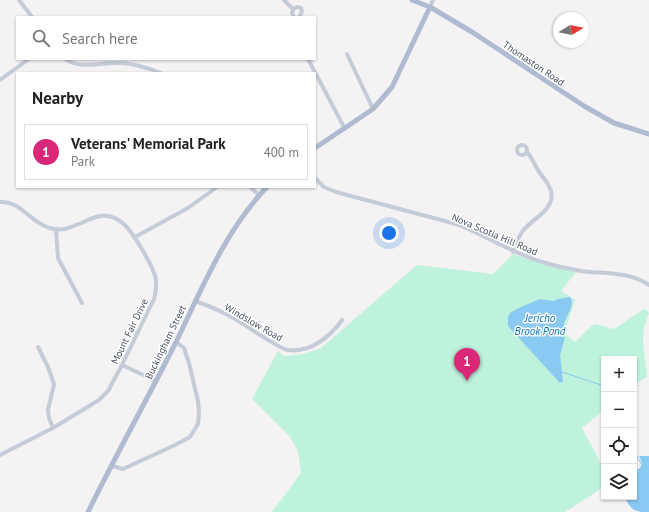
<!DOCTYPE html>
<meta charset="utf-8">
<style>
body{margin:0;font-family:"PT Sans",sans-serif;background:#f6f6f6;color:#222}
.controls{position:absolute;right:12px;bottom:12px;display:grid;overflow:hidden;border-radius:0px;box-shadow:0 1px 3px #0004}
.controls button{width:36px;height:36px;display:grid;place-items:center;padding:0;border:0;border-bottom:1px solid #e0e0e0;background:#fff;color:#222;font:20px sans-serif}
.compass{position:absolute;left:553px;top:12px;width:36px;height:36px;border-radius:50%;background:#fff;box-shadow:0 1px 3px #0004;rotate:80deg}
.you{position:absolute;left:389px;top:233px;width:14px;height:14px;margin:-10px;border:3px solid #fff;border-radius:50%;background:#1a73e8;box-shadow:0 0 0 6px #1a73e833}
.badge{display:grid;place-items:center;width:26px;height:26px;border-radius:50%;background:#db2777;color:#fff;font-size:13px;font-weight:700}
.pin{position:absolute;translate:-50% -33px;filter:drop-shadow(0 1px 2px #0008)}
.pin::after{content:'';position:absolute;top:21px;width:14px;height:12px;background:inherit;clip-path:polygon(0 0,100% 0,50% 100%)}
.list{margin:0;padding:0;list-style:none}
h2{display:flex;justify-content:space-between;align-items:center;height:52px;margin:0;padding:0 16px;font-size:17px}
h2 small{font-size:13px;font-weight:400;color:#767676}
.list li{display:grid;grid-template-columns:26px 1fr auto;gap:12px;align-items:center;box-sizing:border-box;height:56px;margin:0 8px 8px;padding:0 8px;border:1px solid #e0e0e0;border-radius:0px}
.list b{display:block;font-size:15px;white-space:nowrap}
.list p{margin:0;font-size:13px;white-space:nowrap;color:#767676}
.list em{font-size:13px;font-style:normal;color:#767676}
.icon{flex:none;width:22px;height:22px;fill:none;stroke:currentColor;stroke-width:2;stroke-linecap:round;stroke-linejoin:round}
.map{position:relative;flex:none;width:649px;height:512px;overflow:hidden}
.search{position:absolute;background:#fff;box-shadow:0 1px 3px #0004;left:16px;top:16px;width:300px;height:44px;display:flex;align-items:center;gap:10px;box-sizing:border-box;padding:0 14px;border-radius:0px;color:#767676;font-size:15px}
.panel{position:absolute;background:#fff;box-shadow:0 1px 3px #0004;left:16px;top:72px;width:300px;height:116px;border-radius:0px}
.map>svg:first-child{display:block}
.green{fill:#bff2dc}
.water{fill:#8ac9f2}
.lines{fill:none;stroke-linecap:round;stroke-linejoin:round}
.stream{stroke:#8ac9f2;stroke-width:1}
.minor{stroke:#c5cbd7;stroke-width:4}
.major{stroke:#b0bbd1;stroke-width:5}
.labels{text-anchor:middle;stroke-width:3;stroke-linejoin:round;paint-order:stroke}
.street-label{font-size:10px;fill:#485161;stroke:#fff}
.water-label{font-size:11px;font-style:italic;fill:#0471b8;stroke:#fff}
</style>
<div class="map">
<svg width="649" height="512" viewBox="0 0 649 512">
<rect width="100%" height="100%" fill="#f4f2f2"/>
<path class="green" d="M 513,254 L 548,266 L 576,272 L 561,291 L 575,300 L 564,333 L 575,342 L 594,324 L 614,329 L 644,309 L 649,313 L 644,328 L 643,343 L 647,376 L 634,386 L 634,359 L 604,359 L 604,410 L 582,428 L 604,469 L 604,487 L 565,512 L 272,512 L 301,473 L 298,451 L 290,437 L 252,399 L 278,351 L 284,356 L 303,354 L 321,348 L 417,265 L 493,274 Z"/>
<path class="water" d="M 570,297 L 572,301 L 571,308 L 564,323 L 565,337 L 560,355 L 563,381 L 560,383 L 508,326 L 508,317 L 510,313 L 521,307 L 540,299 L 553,301 L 558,299 Z
M 639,456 L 649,456 L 649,512 C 635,512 632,511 625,498 L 625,497 L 634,497 L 634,472 L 640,468 L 642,463 Z"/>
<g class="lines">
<path class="stream" d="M 562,372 L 604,386
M 634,452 L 642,465"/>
<path class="minor" d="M 19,0 L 32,17
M 284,0 L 293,9
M 430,7 L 433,0
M 293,9 L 297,7 L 301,8 L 302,12 L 299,17
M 293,9 L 292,13 L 294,17
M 347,54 L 373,109
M 65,59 C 80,70 103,62 119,63 C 134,63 148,68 161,73
M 308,59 L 345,129
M 0,80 L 29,59
M517 150a5 5 0 1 1 10 0a5 5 0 1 1-10 0Z
M 315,178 L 324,187 L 336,192 L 456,224 C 485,235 512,253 542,262 C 555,266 568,269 581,271 C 605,274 628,271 649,285
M 250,187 L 259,195
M 0,202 C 22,201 30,223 50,228 C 59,231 68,229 76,225 C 83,223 89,219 96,217 C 120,210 133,234 143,251 C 153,269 160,278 154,299 L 122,365 L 108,391 L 99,400 L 53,428 L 0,455
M 56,229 L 58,258 L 82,303
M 135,237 L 188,208 L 217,187
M 513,252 C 515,245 518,238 522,232 C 531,219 556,210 551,191 C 549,183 542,177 538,170 C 534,164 532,157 527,152
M 195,301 C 209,306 222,311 235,319 C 246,325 277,348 288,350 C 310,353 330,337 342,320
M 38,347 L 48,367 L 54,384 L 48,410 L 49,418 L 53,428
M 122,365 L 156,381
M 112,466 L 123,469 L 175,445 L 190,437 L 198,424 L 199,412 L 198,401 L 189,363 L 184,348 L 176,342"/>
<path class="major" d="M 412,0 L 430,7 L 472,32 L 584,106 L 614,123 L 649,134
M 315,148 L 373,109 L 392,87 L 430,7
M 88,512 C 115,457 145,403 173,348 C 201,292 223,233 267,187"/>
</g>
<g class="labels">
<g class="street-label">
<text transform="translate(534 63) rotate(34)" y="4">Thomaston Road</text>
<text transform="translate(495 234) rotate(23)" y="4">Nova Scotia Hill Road</text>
<text transform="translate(254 322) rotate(30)" y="4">Windslow Road</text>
<text transform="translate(129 331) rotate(-64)" y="4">Mount Fair Drive</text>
<text transform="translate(165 342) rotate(-64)" y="4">Buckingham Street</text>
</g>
<g class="water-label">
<text x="540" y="322">Jericho<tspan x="540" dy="13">Brook Pond</tspan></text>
</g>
</g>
</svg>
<div class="controls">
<button>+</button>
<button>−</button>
<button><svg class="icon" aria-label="locate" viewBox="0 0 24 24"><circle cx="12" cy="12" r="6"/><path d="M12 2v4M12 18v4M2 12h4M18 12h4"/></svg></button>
<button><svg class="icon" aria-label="layers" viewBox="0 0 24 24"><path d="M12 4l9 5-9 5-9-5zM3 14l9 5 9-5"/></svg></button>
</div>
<svg class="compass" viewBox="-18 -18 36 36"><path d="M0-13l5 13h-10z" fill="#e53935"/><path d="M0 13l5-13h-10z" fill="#767676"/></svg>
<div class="you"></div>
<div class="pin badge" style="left:467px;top:381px">1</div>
<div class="search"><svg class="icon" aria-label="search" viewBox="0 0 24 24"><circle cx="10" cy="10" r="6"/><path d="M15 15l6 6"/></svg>Search here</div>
<section class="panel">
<h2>Nearby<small></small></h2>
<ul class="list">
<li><span class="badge">1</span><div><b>Veterans' Memorial Park</b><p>Park</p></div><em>400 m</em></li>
</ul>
</section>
</div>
